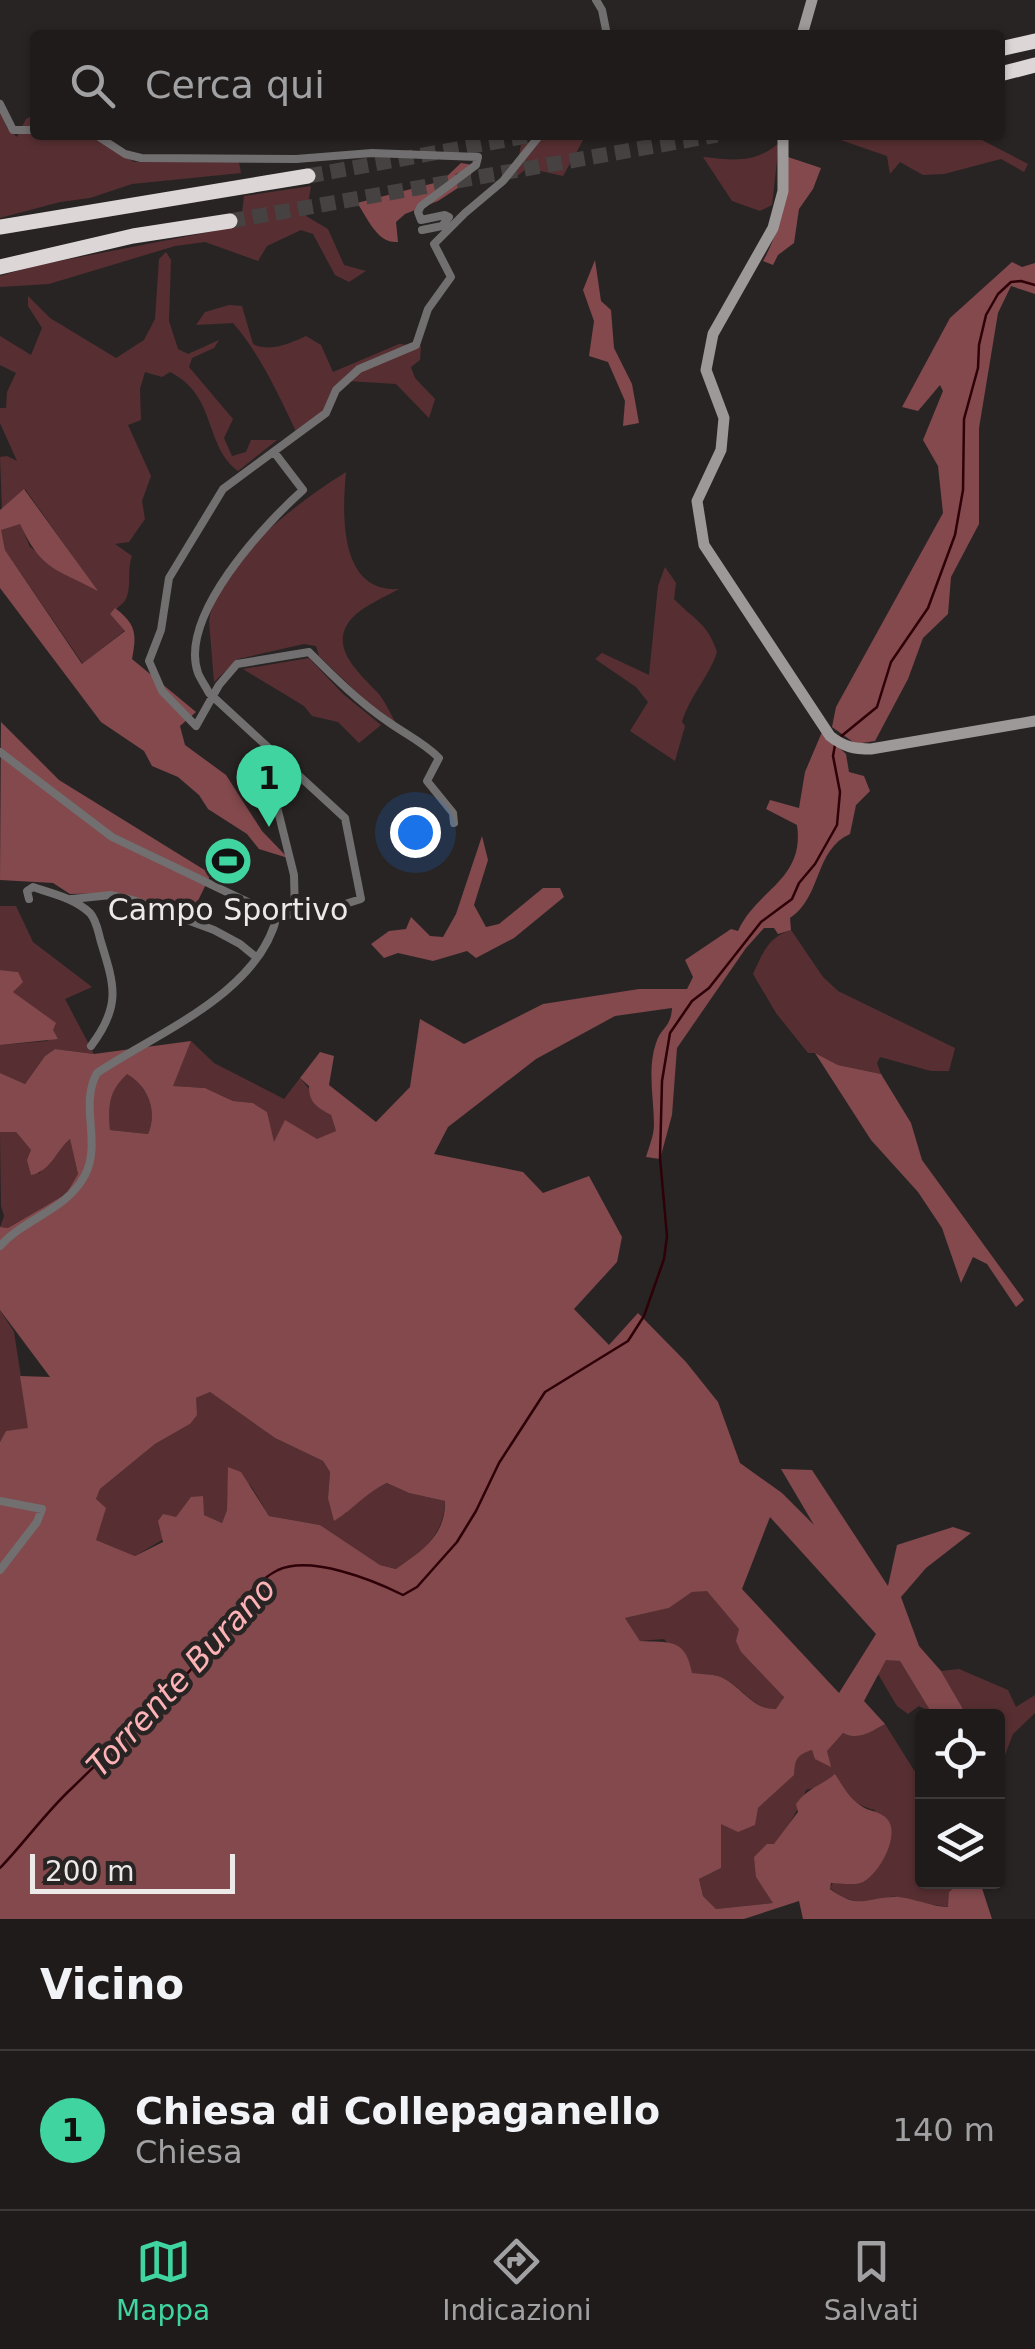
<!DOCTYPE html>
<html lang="it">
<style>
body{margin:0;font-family:"DejaVu Sans",sans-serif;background:#2c2828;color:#f1f3f6}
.controls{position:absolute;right:30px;bottom:30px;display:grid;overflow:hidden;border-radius:10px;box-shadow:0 2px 8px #0004}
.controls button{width:90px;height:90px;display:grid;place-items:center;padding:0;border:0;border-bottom:2px solid #3c393a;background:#1f1b1b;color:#f1f3f6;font:50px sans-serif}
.scale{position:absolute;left:30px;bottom:25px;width:205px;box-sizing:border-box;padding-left:10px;border:5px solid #ede9e9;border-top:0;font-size:28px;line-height:35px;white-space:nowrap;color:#ede9e9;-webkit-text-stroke:8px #292424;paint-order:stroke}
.you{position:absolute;left:415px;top:832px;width:35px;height:35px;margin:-25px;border:8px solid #fff;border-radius:50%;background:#1a73e8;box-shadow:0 0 0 15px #1a73e833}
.badge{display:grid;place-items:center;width:65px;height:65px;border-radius:50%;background:#40d4a1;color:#111;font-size:32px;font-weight:700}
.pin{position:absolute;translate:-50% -82px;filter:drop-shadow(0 2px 5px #0008)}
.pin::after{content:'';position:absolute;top:52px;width:35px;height:30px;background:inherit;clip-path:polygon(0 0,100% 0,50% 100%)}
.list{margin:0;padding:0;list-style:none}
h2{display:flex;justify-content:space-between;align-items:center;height:130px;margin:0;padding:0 40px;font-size:42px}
h2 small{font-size:32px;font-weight:400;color:#a1a1a3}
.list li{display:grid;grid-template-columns:65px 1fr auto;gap:30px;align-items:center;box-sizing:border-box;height:160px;padding:0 40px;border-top:2px solid #3c393a}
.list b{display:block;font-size:38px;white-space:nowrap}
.list p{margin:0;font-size:32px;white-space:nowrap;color:#a1a1a3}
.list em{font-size:32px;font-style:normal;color:#a1a1a3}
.icon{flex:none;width:55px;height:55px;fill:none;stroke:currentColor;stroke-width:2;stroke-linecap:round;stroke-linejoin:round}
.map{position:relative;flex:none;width:1035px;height:1919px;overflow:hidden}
.search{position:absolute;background:#1f1b1b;box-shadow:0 2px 8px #0004;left:30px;right:30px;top:30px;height:110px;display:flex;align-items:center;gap:25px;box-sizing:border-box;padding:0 35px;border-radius:10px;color:#a1a1a3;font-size:38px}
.sheet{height:290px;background:#1f1b1b}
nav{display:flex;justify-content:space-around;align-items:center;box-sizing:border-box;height:140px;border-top:2px solid #3c393a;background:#1f1b1b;font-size:28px;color:#a1a1a3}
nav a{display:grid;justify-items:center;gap:5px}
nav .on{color:#40d4a1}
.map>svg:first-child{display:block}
.green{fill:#572f32}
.forest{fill:#83494d;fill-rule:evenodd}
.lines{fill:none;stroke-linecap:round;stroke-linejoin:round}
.stream{stroke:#2e0007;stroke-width:2.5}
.highway-tunnel{stroke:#464242;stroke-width:15;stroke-dasharray:15 8;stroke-linecap:butt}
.street{stroke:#716f6f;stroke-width:8}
.secondary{stroke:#9d9999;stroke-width:11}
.highway{stroke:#ddd6d6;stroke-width:15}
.labels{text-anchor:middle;stroke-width:9;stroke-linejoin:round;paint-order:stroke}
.poi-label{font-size:30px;fill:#ede9e9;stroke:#292424}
.water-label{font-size:32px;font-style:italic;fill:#fdb2b6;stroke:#292424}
</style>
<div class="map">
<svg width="1035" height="1919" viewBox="0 0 1035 1919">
<rect width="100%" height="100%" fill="#292424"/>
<path class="green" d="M 0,110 L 7,128 L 17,137 L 26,119 L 35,114 L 35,135 L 94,135 L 134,162 L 239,162 L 241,173 L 132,184 L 90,198 L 60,202 L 0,218 Z
M 546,135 L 586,135 L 563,176 L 527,168 L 515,178 L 521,145 Z
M 826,135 L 980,135 L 982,140 L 1028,164 L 1024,172 L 1001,159 L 944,174 L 923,175 L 900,162 L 890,174 L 887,156 Z
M 779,143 L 772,205 L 760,211 L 732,201 L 703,157 C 734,160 754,164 779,143 Z
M 311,186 L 306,216 L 328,229 L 344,265 L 366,271 L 349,282 L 335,275 L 313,234 L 301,230 L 267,246 L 258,261 L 205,242 L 175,246 L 49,284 L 0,287 L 0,276 L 34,266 L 235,227 L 241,223 L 244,196 Z
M 166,252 L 171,260 L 169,321 L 178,349 L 188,354 L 219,340 L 214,348 L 192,358 L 189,367 L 233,419 L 224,438 L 232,456 L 246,452 L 251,440 L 277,440 L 238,471 C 204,446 217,395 170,372 L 162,377 L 145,372 L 140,389 L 141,420 L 128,425 L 151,476 L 142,501 L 145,519 L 129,542 L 115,544 L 132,556 C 126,570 133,590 124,602 C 120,606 115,610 110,614 L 125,630 L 83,664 L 5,550 L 0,530 L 20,523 L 30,547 L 75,579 L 96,589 L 25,489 L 2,509 L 0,457 L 7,456 L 17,461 L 0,423 L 0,408 L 6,408 L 7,392 L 16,373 L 0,365 L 0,336 L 31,355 L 42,328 L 28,306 L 28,296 L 50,318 L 116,358 L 144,340 L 155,319 L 159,259 Z
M 229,305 L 242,306 L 253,344 C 269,353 291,343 306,336 L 321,345 L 333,372 L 399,344 L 421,346 L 420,360 L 411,367 L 415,378 L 435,399 L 429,418 L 396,384 L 347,381 L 318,419 L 297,434 C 280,397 260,354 233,323 L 196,325 L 205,312 Z
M 346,472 C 342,514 339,593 399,589 C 385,597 363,606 352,618 C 328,645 356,670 375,690 C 384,698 389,712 396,723 L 367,702 L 319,656 L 316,646 L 304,644 L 238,659 L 214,682 L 209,621 C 219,560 297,503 346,472 Z
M 665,567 L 676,583 L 674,599 C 694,620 707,622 717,652 C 709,677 689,697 682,722 L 685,726 L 675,761 L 630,731 L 648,702 L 636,687 L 595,659 L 602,653 L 649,675 L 658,586 Z
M 309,658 L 343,694 L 381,725 L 359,743 L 338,722 L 312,716 L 304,706 L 243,669 Z
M 227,841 L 244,849 L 229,880 L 213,872 Z
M 0,906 L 16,906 L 33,942 L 92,987 L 65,999 L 94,1054 L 55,1049 L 45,1056 L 25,1084 L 0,1073 L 0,1045 L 48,1041 L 12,991 L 18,972 L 0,970 Z
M 791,930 L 823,977 L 838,991 L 955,1048 L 949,1071 L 931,1071 L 880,1057 L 877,1063 L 881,1074 L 838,1065 L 815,1053 L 808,1053 L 776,1013 L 753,974 C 763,953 768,937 791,930 Z
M 191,1041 L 214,1063 L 284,1099 L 300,1078 L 331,1115 L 336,1131 L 317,1140 L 301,1132 L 274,1143 L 270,1136 L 267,1112 L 253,1103 L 233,1101 L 205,1088 L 172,1086 Z
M 127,1073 C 148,1087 158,1110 148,1134 L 110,1130 C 108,1105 109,1091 127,1073 Z
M 0,1132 L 16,1132 L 32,1151 L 39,1174 L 70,1138 L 78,1174 L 66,1194 L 8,1228 L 0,1227 L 4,1216 L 1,1206 Z
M 0,1310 L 14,1332 L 29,1429 L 6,1431 L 0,1442 Z
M 210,1392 L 275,1438 L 323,1461 L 330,1472 L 328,1498 L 345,1514 L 365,1493 L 388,1483 L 409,1493 L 445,1501 C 444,1535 423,1551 397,1569 L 380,1565 L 320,1525 L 269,1516 L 251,1486 L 229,1467 L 227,1510 L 222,1523 L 204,1515 L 135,1556 L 96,1540 L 96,1499 L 100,1489 L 155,1444 L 190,1424 L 196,1398 Z
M 707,1590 L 740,1629 L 741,1652 L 784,1696 L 777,1709 C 751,1710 741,1683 718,1676 C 710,1674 700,1674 692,1673 L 664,1639 L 640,1641 L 625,1618 L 669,1608 L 692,1592 Z
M 886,1659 L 900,1661 L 931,1712 L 919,1706 L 908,1714 L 897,1706 L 878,1674 Z
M 959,1669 L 1008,1690 L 1016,1707 L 1035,1695 L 1035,1713 L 1013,1734 L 998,1773 L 998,1716 L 967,1716 L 941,1671 Z
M 885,1724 L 922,1783 L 922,1882 L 960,1882 L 949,1892 L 949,1907 L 908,1901 L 894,1896 L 866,1904 L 841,1897 L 830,1888 L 875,1810 C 846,1804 842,1779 806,1790 C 794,1822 773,1847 756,1877 L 774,1903 L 716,1909 L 703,1896 L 699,1879 L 721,1868 L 721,1823 L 758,1808 L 793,1775 C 795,1760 796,1755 812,1750 L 830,1766 L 826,1751 L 843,1733 C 859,1741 870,1732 885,1724 Z"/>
<path class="forest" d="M 788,157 L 821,168 L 813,189 L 799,209 L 794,243 L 778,255 L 773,265 L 763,261 C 781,230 786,192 788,157 Z
M 461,163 L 473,165 L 470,180 L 438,201 L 405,214 L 396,222 L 398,242 C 377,244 368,218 357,203 L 442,181 Z
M 595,260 L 601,301 L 611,310 L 614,348 L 632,384 L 639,423 L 623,426 L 625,401 L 608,362 L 589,356 L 594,321 L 583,290 Z
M 1012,262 L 1022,267 L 1035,263 L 1035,294 L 1011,286 L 998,313 L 979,428 L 979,524 L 951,577 L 948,614 L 923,638 L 908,679 L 875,741 L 856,744 L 832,727 L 836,707 L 943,513 L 938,466 L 923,440 L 943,391 L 940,385 L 918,411 L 902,407 L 950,318 Z
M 24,489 L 98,591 C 55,568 42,571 20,524 L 1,530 L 5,550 L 82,664 L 125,631 L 110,614 L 115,608 C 136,624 137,634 132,659 L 196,712 L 180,726 L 185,745 L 226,775 L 262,831 L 288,858 L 259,849 L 247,834 L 208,809 L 199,795 L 178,777 L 152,766 L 144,751 L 101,722 L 0,588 L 0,510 Z
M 1,722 L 59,780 L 211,874 L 191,915 L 111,893 L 70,894 L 53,883 L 0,880 Z
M 822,732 L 846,754 L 849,772 L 864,776 L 870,791 L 856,805 L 850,834 C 814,850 822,897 790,918 L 791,930 L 778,934 L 774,928 L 764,928 L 746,948 L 677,1048 L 672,1115 L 660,1159 L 646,1157 C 649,1147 654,1135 654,1125 C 654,1099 647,1069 656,1043 C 661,1027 671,1028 672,1008 L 615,1016 L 536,1059 L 448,1127 L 434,1154 L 523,1172 L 543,1193 L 589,1176 L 622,1237 L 617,1262 L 574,1309 L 609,1345 L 638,1313 L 686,1362 L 718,1402 L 740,1463 L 782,1493 L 814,1525 L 781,1469 L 812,1470 L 888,1586 L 897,1545 L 953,1527 L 971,1533 L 926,1568 L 901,1597 L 919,1646 L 941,1671 L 967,1716 L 939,1716 L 931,1712 L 900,1661 L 886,1660 L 864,1701 L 885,1724 C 870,1732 859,1741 843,1733 L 827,1751 L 831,1767 L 815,1759 L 812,1750 C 796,1755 795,1760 794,1775 L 758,1808 L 755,1825 L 738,1832 L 721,1824 L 721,1868 L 699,1879 L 703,1896 L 716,1909 L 773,1903 L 756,1877 L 754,1857 L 767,1844 L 774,1844 L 798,1812 L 796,1804 C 807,1788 821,1786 835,1774 C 842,1785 849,1798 860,1805 C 868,1812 880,1810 888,1820 C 900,1836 879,1874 863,1882 C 854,1886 841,1883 831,1883 L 830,1889 C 857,1909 864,1899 892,1897 C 904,1895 932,1907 948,1907 L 949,1892 L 960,1882 L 980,1882 L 992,1919 L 803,1919 L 799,1901 L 744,1919 L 0,1919 L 0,1442 L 6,1431 L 28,1428 L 20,1376 L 50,1377 L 0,1310 L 0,1227 L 8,1228 L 66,1194 L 78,1174 L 70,1139 C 56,1151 50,1172 31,1175 L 27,1160 L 31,1150 L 16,1132 L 0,1132 L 0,1073 L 25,1084 L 45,1056 L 55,1049 L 94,1054 L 191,1041 L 173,1086 L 205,1088 L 233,1101 L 253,1103 L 267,1112 L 274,1142 L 285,1120 L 317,1139 L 336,1131 L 331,1115 C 317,1107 309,1103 309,1086 L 300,1078 L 320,1052 L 334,1056 L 329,1085 L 376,1122 L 410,1087 L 420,1019 L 464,1044 L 543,1004 L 639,989 L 687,989 L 693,977 L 685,960 L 731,929 L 738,931 C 757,889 805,880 797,825 L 766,809 L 770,800 L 799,808 L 805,772 ZM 127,1074 C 148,1086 158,1111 148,1134 L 110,1130 C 108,1105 109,1091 127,1074 ZM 210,1392 L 275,1438 L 323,1461 L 330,1472 L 328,1498 L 334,1521 C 354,1509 365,1493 387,1483 L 409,1493 L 445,1501 C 446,1535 422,1551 396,1569 L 380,1565 L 320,1525 L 269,1516 L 241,1472 L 228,1467 L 227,1510 L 222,1523 L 204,1515 L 203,1496 L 191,1497 L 176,1517 L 163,1514 L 158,1521 L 163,1542 L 135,1556 L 96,1540 L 106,1508 L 96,1499 L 100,1489 L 155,1444 L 190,1424 L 197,1415 L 196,1398 ZM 770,1517 L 876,1634 L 839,1693 L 742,1589 ZM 707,1591 L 739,1629 L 736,1641 L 741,1652 L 784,1697 L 776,1709 C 751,1710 741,1684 718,1676 C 710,1674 700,1674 692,1673 C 685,1637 669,1643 640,1641 L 625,1618 L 669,1608 L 692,1592 Z
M 482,836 L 488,860 L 474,905 L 486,927 L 499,924 L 543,888 L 560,888 L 564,897 L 514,938 L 476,958 L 467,951 L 433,961 L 398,953 L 384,958 L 371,944 L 389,931 L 406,929 L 411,917 L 430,936 L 443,937 L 456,914 Z
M 0,970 L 18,972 L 23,982 L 13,992 L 56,1023 L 53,1030 L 58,1039 L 0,1045 Z
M 815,1053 L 838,1065 L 881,1074 L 911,1123 L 922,1160 L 1024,1300 L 1016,1307 L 987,1264 L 973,1257 L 961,1283 L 942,1228 L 918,1192 L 871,1140 Z"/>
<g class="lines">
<path class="stream" d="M 839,738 L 877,707 L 891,662 L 928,608 L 955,535 L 963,490 L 964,419 L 978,368 L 979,345 L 986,315 L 998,294 L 1011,282 L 1021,281 L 1035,285
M 0,1868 C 25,1842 46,1812 72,1788 C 118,1743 166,1700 207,1651 C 229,1624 246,1586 278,1570 C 311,1555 373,1580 403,1595 L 417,1587 L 457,1542 L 476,1511 L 499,1463 L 545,1392 L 628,1341 L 644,1316 L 664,1259 L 667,1236 L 660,1158 L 662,1081 L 670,1033 L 692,1001 L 709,988 L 761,922 L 792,899 L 799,883 L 815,864 L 837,825 L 840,792 L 833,756 L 835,745"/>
<path class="highway-tunnel" d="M 308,176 L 533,135
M 230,221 L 717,135"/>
<path class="street" d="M 596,0 L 602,10 L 607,35
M 0,104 L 13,130 L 35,130
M 96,135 L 125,154 L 141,158 L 296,159 L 372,153 L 478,157 L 476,165 L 421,206 L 418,212 L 421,220 L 445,215 L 449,217 L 442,226 L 422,230
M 0,752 L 112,837 L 277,916 L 326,910 L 361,899 L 345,818 L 209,693 C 206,687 201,680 198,673 C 178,616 265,524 303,490 L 274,452
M 291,782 L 275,795 L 275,799 L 294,875 L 295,914
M 454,823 L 453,813 L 427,781 L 439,758 C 423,742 405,734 387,721 C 359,702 333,676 309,652 L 237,664 L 219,685 L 196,726 L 162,691 L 149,661 L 161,630 L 169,578 L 223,489 L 326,413 L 336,390 L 359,369 L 416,345 L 428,309 L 451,277 L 434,244 L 465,213 L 503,181 L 540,135
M 29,899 L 27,891 L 33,887 C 53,894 74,898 90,913 C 97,921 98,932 101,942 C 115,987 121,1006 91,1046
M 72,899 L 111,895 L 136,901 L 214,930 L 240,944 L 257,958
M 0,1246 C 25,1218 67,1210 85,1175 C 102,1142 79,1105 97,1073 C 157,1033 259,993 277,916
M 0,1501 L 42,1509 L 37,1522 L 0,1570"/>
<path class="secondary" d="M 802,35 L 812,0
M 783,135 L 783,191 L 773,228 L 713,334 L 706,370 L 724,418 L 721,450 L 697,501 L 704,545 L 830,736 C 844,747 854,749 871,749 L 1035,721"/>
<path class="highway" d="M 1000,49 L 1035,41
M 1000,74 L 1035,65
M 0,227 L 308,176
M 0,267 L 133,236 L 230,221"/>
</g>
<defs>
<g id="stadium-disc" transform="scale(2.5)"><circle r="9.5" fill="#40d4a1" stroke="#292424"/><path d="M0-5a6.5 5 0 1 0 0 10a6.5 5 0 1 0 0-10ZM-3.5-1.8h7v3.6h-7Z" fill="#111"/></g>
</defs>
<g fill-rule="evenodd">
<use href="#stadium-disc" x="228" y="861"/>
</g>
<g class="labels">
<g class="poi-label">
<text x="228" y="920">Campo Sportivo</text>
</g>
<g class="water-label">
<text transform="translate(181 1677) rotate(-47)" y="11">Torrente Burano</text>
</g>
</g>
</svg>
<div class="controls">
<button><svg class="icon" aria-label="locate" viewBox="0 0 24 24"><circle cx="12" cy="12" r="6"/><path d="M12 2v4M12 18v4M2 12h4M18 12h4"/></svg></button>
<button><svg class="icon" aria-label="layers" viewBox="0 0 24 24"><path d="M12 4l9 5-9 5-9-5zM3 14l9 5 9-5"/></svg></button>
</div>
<div class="scale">200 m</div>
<div class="you"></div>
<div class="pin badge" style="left:269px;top:827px">1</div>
<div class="search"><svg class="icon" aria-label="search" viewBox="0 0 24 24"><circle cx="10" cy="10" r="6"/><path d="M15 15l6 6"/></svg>Cerca qui</div>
</div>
<section class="sheet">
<h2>Vicino<small></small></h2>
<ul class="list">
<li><span class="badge">1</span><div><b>Chiesa di Collepaganello</b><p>Chiesa</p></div><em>140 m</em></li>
</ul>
</section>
<nav>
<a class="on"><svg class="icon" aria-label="map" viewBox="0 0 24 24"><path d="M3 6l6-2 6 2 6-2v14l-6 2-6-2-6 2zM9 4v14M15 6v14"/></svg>Mappa</a>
<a><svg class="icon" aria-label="directions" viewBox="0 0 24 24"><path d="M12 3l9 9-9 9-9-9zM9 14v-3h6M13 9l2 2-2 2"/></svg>Indicazioni</a>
<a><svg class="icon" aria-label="saved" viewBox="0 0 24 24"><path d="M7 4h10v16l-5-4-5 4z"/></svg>Salvati</a>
</nav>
